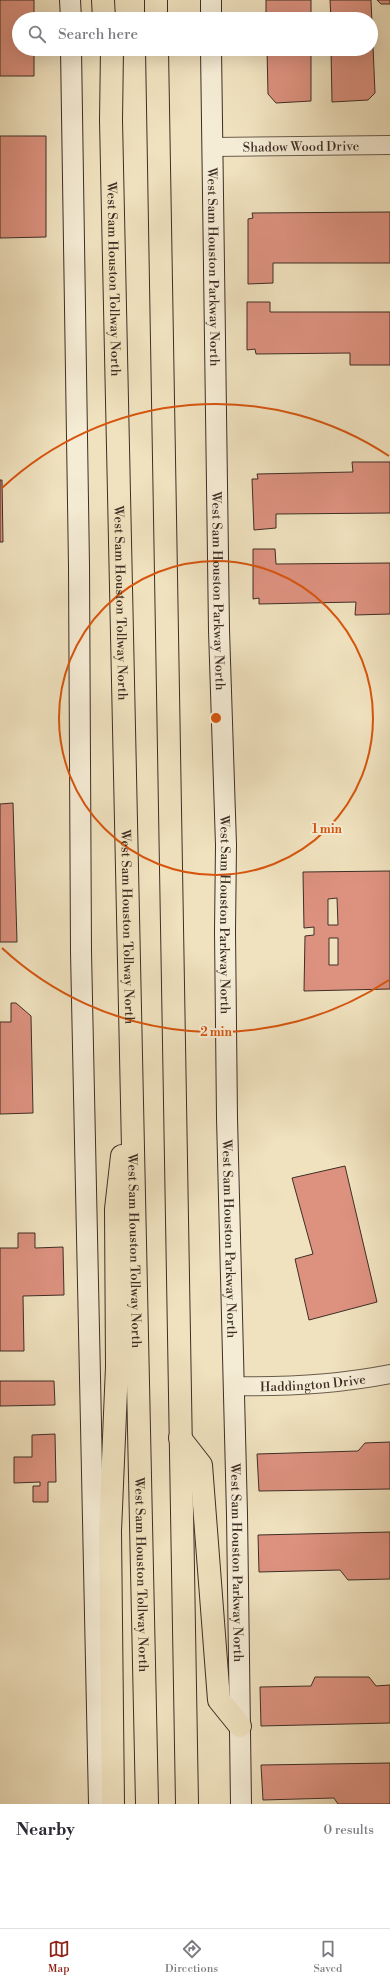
<!DOCTYPE html>
<style>
body{margin:0;font-family:"Libre Bodoni",serif;background:#f7f7f7;color:#2b2b33}
.list{margin:0;padding:0;list-style:none}
h2{display:flex;justify-content:space-between;align-items:center;height:52px;margin:0;padding:0 16px;font-size:17px}
h2 small{font-size:13px;font-weight:400;color:#7c7c81}
.icon{flex:none;width:22px;height:22px;fill:none;stroke:currentColor;stroke-width:2;stroke-linecap:round;stroke-linejoin:round}
.map{position:relative;flex:none;width:390px;height:1804px;overflow:hidden}
.search{position:absolute;background:#fff;box-shadow:0 4px 16px #0002;left:12px;right:12px;top:12px;height:44px;display:flex;align-items:center;gap:10px;box-sizing:border-box;padding:0 14px;border-radius:22px;color:#7c7c81;font-size:15px}
.sheet{height:124px;background:#fff}
nav{display:flex;justify-content:space-around;align-items:center;box-sizing:border-box;height:56px;border-top:1px solid #e1e1e2;background:#fff;font-size:11px;color:#7c7c81}
nav a{display:grid;justify-items:center;gap:2px}
nav .on{color:#8f2418}
.map>svg:first-child{display:block}
.building{fill:#dd9280;stroke:#3e2e25;fill-rule:evenodd}
.lines{fill:none;stroke-linecap:round;stroke-linejoin:round}
.tertiary-casing{stroke:#6a5b4c;stroke-width:20}
.secondary-casing{stroke:#3e2e25;stroke-width:22}
.motorway-casing{stroke:#3e2e25;stroke-width:24}
.tertiary{stroke:#f5ecd5;stroke-width:18}
.secondary{stroke:#f5ecd5;stroke-width:20}
.motorway{stroke:#f0e2bf;stroke-width:22}
.ring{fill:none;stroke:#d7550e;stroke-width:2}
.labels{text-anchor:middle;stroke-width:4;stroke-linejoin:round;paint-order:stroke}
.street-label{font-size:13px;fill:#3e2e25;stroke:#f5ecd5}
.centre{fill:#d7550e;stroke:#f5ecd5;stroke-width:2}
.ring-label{font-size:12px;text-anchor:middle;font-weight:bold;fill:#d7550e;stroke:#f5ecd5;stroke-width:4;stroke-linejoin:round;paint-order:stroke}
</style>
<div class="map">
<svg width="390" height="1804" viewBox="0 0 390 1804">
<rect width="100%" height="100%" fill="#f0e2bf"/>
<filter id="stains"><feTurbulence type="fractalNoise" baseFrequency=".005" numOctaves="4"/><feColorMatrix values="0 0 0 0 .2 0 0 0 0 .09 0 0 0 0 .02 0 0 0 .5 -.17"/></filter>
<radialGradient id="worn" r=".72"><stop offset=".6" stop-color="#630" stop-opacity="0"/><stop offset="1" stop-color="#630" stop-opacity=".3"/></radialGradient>
<path class="building" d="M 0,0 L 34,0 L 34,19 L 19,19 L 19,49 L 34,49 L 34,76 L 0,76 Z
M 266,0 L 311,0 L 311,19 L 266,19 Z
M 330,0 L 371,0 L 375,93 L 368,100 L 332,102 L 331,49 L 371,49 L 371,19 L 331,19 Z
M 377,0 L 390,0 L 390,4 L 381,4 Z
M 267,49 L 311,49 L 311,101 L 276,103 L 268,94 Z
M 0,136 L 46,136 L 46,237 L 0,238 Z
M 390,212 L 390,263 L 273,263 L 273,283 L 248,284 L 248,219 L 253,218 L 252,213 Z
M 247,302 L 270,302 L 270,312 L 390,312 L 390,365 L 350,365 L 350,353 L 256,354 L 255,349 L 247,350 Z
M 352,462 L 390,462 L 390,513 L 276,514 L 276,528 L 254,530 L 252,479 L 258,479 L 257,474 L 353,472 Z
M 0,480 L 2,480 L 3,542 L 0,542 Z
M 253,549 L 275,549 L 276,564 L 390,563 L 390,614 L 355,615 L 356,602 L 259,604 L 259,598 L 253,599 Z
M 13,803 L 17,942 L 0,942 L 0,804 Z
M 390,871 L 390,989 L 304,991 L 305,936 L 314,935 L 314,927 L 304,928 L 303,872 ZM 337,898 L 338,925 L 328,925 L 328,899 ZM 329,938 L 338,938 L 338,965 L 329,965 Z
M 11,1003 L 16,1003 L 31,1016 L 33,1113 L 0,1114 L 0,1022 L 11,1022 Z
M 345,1166 L 377,1302 L 309,1320 L 295,1259 L 313,1254 L 292,1178 Z
M 18,1233 L 35,1233 L 35,1248 L 63,1247 L 64,1295 L 23,1296 L 24,1351 L 0,1351 L 0,1248 L 18,1248 Z
M 0,1381 L 54,1381 L 55,1405 L 0,1406 Z
M 55,1434 L 56,1482 L 48,1482 L 48,1502 L 33,1502 L 33,1486 L 40,1486 L 40,1482 L 14,1483 L 14,1457 L 32,1457 L 32,1435 Z
M 390,1442 L 390,1489 L 259,1491 L 257,1454 L 358,1451 L 365,1443 Z
M 390,1532 L 390,1579 L 348,1580 L 340,1570 L 259,1572 L 258,1535 Z
M 315,1677 L 369,1677 L 376,1686 L 390,1685 L 390,1723 L 261,1726 L 260,1687 L 311,1686 Z
M 390,1763 L 390,1804 L 338,1804 L 334,1798 L 263,1800 L 261,1765 Z"/>
<g class="lines">
<g class="tertiary-casing">
<g id="tertiary">
<path id="s1" d="M 213,147 L 390,145"/>
<path id="s2" d="M 235,1386 C 287,1387 339,1384 390,1374"/>
</g>
</g>
<g class="secondary-casing">
<g id="secondary">
<path d="M 70,0 L 71,19"/>
<path d="M 211,0 L 211,19"/>
<path d="M 71,49 L 79,566 L 81,952 L 99,1804"/>
<path id="s3" d="M 211,49 L 219,630 L 226,845 L 225,931 L 227,1118 L 237,1514 L 241,1804"/>
</g>
</g>
<g class="motorway-casing">
<g id="motorway">
<path d="M 103,0 L 104,19"/>
<path d="M 156,0 L 156,19"/>
<path id="s4" d="M 112,49 L 111,120 L 147,1804"/>
<path d="M 157,49 L 187,1804"/>
<path d="M 180,1438 L 201,1465 L 219,1700 L 240,1726"/>
<path d="M 113,1804 L 110,1531 L 117,1367 L 116,1209 L 122,1156"/>
</g>
</g>
<use href="#tertiary" class="tertiary"/>
<use href="#secondary" class="secondary"/>
<use href="#motorway" class="motorway"/>
</g>
<g class="ring">
<circle cx="216" cy="718" r="157"/>
<path d="M389 980A314 314 0 0 1 2 948M2 488A314 314 0 0 1 389 456"/>
</g>
<g class="labels">
<g class="street-label">
<text dy="5" stroke="none"><textPath href="#s1" startOffset="88">Shadow Wood Drive</textPath></text>
<text dy="5" stroke="none"><textPath href="#s3" startOffset="218">West Sam Houston Parkway North</textPath></text>
<text dy="5" stroke="none"><textPath href="#s4" startOffset="230">West Sam Houston Tollway North</textPath></text>
<text dy="5" stroke="none"><textPath href="#s3" startOffset="542">West Sam Houston Parkway North</textPath></text>
<text dy="5" stroke="none"><textPath href="#s4" startOffset="554">West Sam Houston Tollway North</textPath></text>
<text dy="5" stroke="none"><textPath href="#s3" startOffset="866">West Sam Houston Parkway North</textPath></text>
<text dy="5" stroke="none"><textPath href="#s4" startOffset="878">West Sam Houston Tollway North</textPath></text>
<text dy="5" stroke="none"><textPath href="#s3" startOffset="1190">West Sam Houston Parkway North</textPath></text>
<text dy="5" stroke="none"><textPath href="#s4" startOffset="1202">West Sam Houston Tollway North</textPath></text>
<text dy="5" stroke="none"><textPath href="#s2" startOffset="78">Haddington Drive</textPath></text>
<text dy="5" stroke="none"><textPath href="#s3" startOffset="1514">West Sam Houston Parkway North</textPath></text>
<text dy="5" stroke="none"><textPath href="#s4" startOffset="1526">West Sam Houston Tollway North</textPath></text>
</g>
</g>
<circle cx="216" cy="718" r="6" class="centre"/>
<g class="ring-label">
<text x="327" y="833">1 min</text>
<text x="216" y="1036">2 min</text>
</g>
<rect width="100%" height="100%" filter="url(#stains)"/>
<rect width="100%" height="100%" fill="url(#worn)"/>
</svg>
<div class="search"><svg class="icon" aria-label="search" viewBox="0 0 24 24"><circle cx="10" cy="10" r="6"/><path d="M15 15l6 6"/></svg>Search here</div>
</div>
<section class="sheet">
<h2>Nearby<small>0 results</small></h2>
<ul class="list">
</ul>
</section>
<nav>
<a class="on"><svg class="icon" aria-label="map" viewBox="0 0 24 24"><path d="M3 6l6-2 6 2 6-2v14l-6 2-6-2-6 2zM9 4v14M15 6v14"/></svg>Map</a>
<a><svg class="icon" aria-label="directions" viewBox="0 0 24 24"><path d="M12 3l9 9-9 9-9-9zM9 14v-3h6M13 9l2 2-2 2"/></svg>Directions</a>
<a><svg class="icon" aria-label="saved" viewBox="0 0 24 24"><path d="M7 4h10v16l-5-4-5 4z"/></svg>Saved</a>
</nav>
